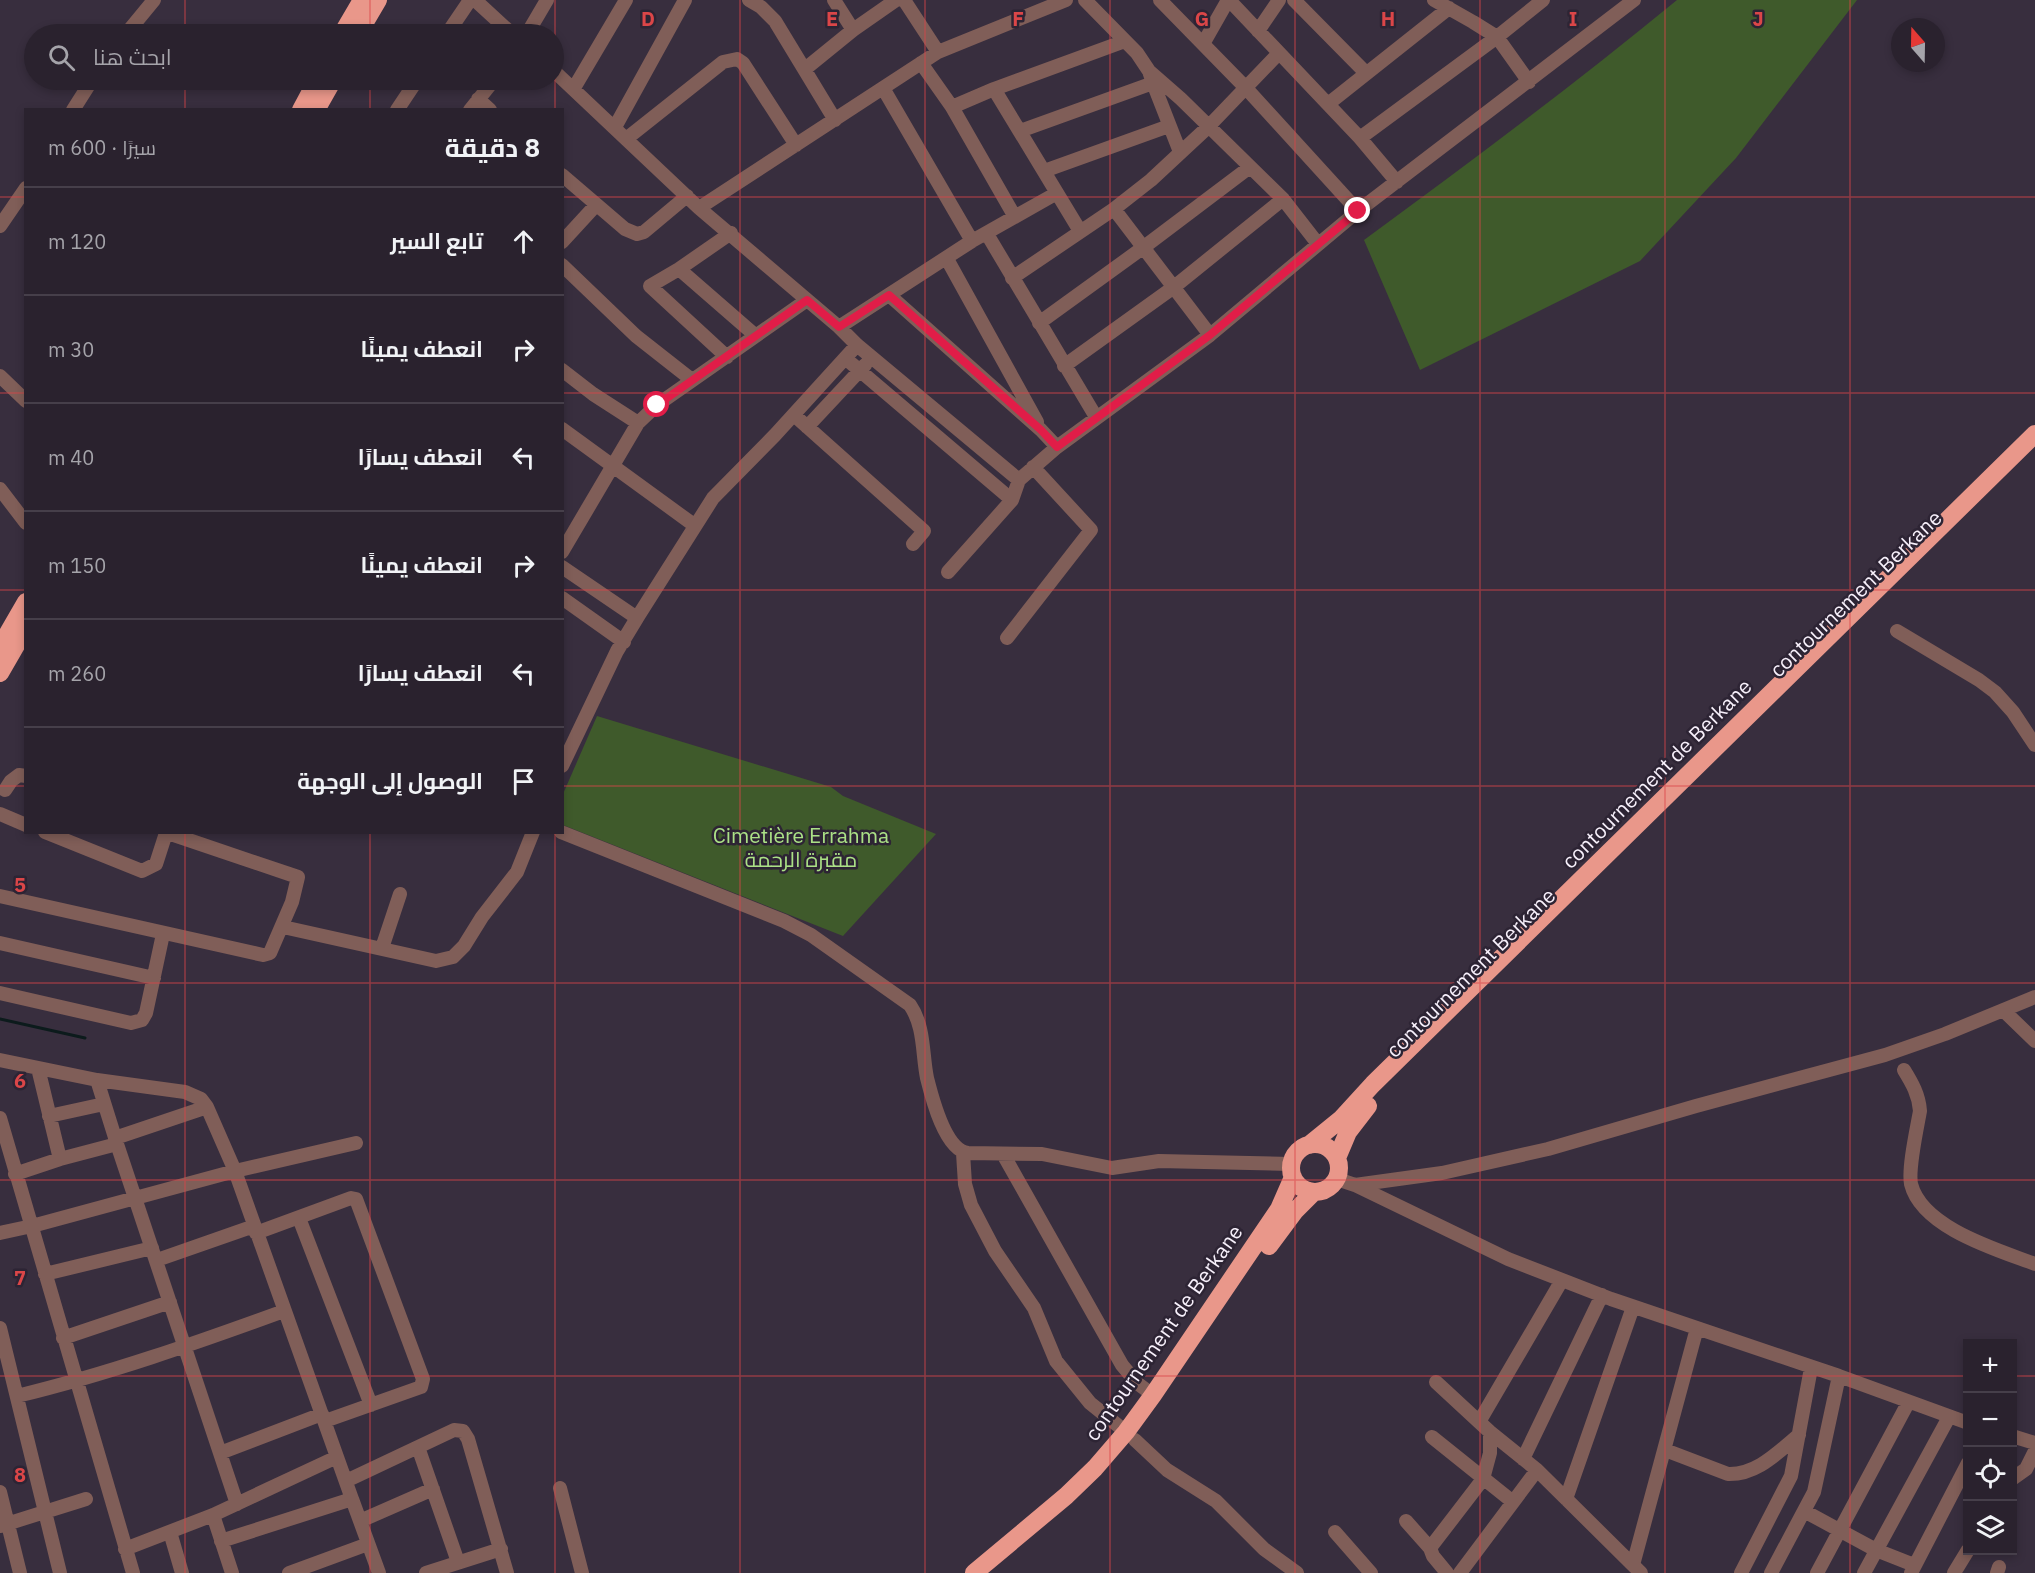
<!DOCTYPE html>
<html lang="ar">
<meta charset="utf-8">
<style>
body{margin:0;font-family:"IBM Plex Sans",Cairo,sans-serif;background:#362f3a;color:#f1f3f6;direction:rtl}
.controls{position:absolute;right:18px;bottom:18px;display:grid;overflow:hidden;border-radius:0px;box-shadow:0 3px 9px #0003}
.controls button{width:54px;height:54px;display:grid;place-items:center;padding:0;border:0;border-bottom:2px solid #463f4a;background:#2a222e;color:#f1f3f6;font:30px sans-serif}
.compass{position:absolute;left:1891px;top:18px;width:54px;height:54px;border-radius:50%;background:#2a222e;box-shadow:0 3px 9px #0003;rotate:340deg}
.stop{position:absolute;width:18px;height:18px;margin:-14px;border:4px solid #e11d48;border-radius:50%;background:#fff}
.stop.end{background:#e11d48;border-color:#fff;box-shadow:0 2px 6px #0008}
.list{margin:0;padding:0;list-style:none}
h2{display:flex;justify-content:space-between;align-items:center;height:78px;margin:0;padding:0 24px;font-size:26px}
h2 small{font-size:20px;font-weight:400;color:#a5a4aa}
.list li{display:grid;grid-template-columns:39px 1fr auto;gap:18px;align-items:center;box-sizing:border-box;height:108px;padding:0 24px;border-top:2px solid #463f4a}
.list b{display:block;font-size:22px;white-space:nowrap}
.list em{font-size:20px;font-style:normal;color:#a5a4aa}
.icon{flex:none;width:33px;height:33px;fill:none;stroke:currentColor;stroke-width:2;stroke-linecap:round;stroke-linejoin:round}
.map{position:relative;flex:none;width:2035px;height:1573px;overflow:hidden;direction:ltr}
.search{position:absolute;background:#2a222e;box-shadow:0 3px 9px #0003;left:24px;top:24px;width:540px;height:66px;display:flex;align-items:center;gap:15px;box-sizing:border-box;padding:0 21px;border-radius:33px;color:#a5a4aa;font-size:22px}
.panel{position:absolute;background:#2a222e;box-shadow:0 3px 9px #0003;left:24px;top:108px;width:540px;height:726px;border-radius:0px;direction:rtl}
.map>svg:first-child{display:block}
.green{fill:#3f5a2b}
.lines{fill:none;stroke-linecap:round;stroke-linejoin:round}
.stream{stroke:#0c1b1c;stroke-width:3}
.minor{stroke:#805e58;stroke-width:14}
.highway{stroke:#e9978a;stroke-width:18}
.route{stroke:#e11d48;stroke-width:8}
.grid{fill:none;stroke:#db4648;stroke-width:1.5;stroke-opacity:0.55}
.labels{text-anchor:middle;stroke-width:5;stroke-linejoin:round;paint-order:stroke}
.street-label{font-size:21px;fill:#f7f0fb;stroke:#2d2434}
.park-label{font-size:21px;fill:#abe186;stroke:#2d2434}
.grid-label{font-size:20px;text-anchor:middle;font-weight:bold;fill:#db4648;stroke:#2d2434;stroke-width:5;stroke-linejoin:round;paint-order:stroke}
</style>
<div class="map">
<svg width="2035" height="1573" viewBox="0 0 2035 1573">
<rect width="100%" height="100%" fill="#382e3e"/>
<path class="green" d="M 1677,0 L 1857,0 L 1736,158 L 1640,261 L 1420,370 L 1364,240 C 1470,162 1575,84 1677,0 Z
M 597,716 L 831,787 L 843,796 L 936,834 L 843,936 L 563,825 L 563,794 Z"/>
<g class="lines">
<path class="stream" d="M 0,1019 L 85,1038"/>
<path class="minor" d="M 475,0 L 512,34
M 749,0 L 761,7 L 775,21 L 835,120
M 834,0 L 853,30
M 904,0 L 938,52
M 1085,0 L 1137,53 L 1149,71 L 1181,99 L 1283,199 L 1318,244
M 1160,0 L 1245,87 L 1358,211
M 1229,0 L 1360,138 L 1397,182
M 1294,0 L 1366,73
M 1434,0 L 1473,22 L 1497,37 L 1529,82
M 1258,31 L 1279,0
M 126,34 L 154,0
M 447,34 L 470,0
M 527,34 L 547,0
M 1203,44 L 1228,0
M 921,63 L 952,107 L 1015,217
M 805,69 L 853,30 L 896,0
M 554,71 L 699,208 L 839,327 L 857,345 L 1019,480
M 1153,83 L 1180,152
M 574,88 L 626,0
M 883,88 L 972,241
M 994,89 L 1080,231
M 478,99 L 490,110
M 1328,104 L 1449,8
M 952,107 L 994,89 L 1125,41
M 73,110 L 92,80
M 397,110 L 417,80
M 470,110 L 494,80
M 615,127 L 685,0
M 1020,131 L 1153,83 L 1149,71
M 1360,138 L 1497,37 L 1543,0
M 626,139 L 723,62 L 737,59 L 743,63 L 796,145
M 1044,171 L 1169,126
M 562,175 L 625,229 L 637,234 L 644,232 L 687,196
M 699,208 L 938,52 L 1066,0
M 1114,209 L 1210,335
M 0,226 L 26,188
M 987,234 L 1096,417
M 562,242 L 596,205
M 947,259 L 1037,422
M 562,265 L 636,336 L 692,380
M 679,269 L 756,336
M 1012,278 L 1114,209 L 1151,180 L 1208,127 L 1278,54
M 889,295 L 1041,430 L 1057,447
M 1039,323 L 1144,247 L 1250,167
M 839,327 L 972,241 L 1057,193
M 727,357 L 650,286 L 679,269 L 731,233
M 845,358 L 1012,500
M 1064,366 L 1174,287 L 1283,199
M 562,370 L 593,394 L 638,423
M 0,376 L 26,401
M 794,415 L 924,531 L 913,544
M 807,427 L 865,365
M 562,429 L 694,525
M 0,489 L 26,523
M 562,552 L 638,423 L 657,405 L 807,300
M 562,567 L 637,618 L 713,498 L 775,435 L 857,345
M 948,572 L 1012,500 L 1019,480 L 1057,447 L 1210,335 L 1358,211 L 1634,0
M 562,598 L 624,642
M 1897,631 L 1979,680 L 1995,692 L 2013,712 L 2035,745
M 1007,638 L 1091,530 L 1033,467
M 562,766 L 617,651 L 637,618
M 5,790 L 11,781 L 19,775 L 26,776
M 0,814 L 26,825
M 45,832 L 142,871 L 156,864 L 166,833
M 561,832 L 784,921 L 811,935 L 910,1005 C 925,1027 922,1054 927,1078 C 932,1098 945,1150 968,1153 L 1042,1154 L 1112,1168 L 1159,1161 L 1291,1164
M 0,896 L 263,955 L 270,953 L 292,902 L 298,877 L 165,832
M 283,927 L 436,961 L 453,957 L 464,946 L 482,917 L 517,872 L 533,832
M 0,943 L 154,978
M 382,948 L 400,894
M 0,993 L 131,1023 L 142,1020 L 146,1013 L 163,934
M 2004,1011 L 2035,1041
M 0,1060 L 97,1080 L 185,1092 L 201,1099 L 207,1107 L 235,1171 L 352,1499
M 38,1068 L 60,1159
M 1904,1070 C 1912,1083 1919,1095 1920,1111 C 1917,1128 1908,1168 1911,1184 C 1922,1228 1998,1250 2035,1264
M 97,1080 L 117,1144 L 237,1504
M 49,1116 L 104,1104
M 0,1118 L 133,1573
M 115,1138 L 207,1107
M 963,1153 L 965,1184 L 971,1205 L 995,1251 L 1034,1308 L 1056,1361 L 1090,1403 L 1126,1432
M 1003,1154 L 1122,1365 L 1137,1383 L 1153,1395
M 15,1174 L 60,1159 L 117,1144
M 1337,1179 L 1355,1185 L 1442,1173 L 1548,1149 L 1696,1106 L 1885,1055 L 1945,1034 L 2035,997
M 1355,1185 L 1508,1259 L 1611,1299 L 1839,1376 L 1968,1423
M 299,1218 L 371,1405
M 0,1233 L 32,1226 L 235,1171 L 356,1143
M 256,1233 L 351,1198 L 356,1199 L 423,1379 L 421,1387 L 325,1421
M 157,1260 L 254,1226
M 45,1274 L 152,1248
M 0,1328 L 60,1573
M 63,1338 L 170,1302
M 1436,1382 L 1490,1432 L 1537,1470 L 1641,1573
M 17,1396 C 108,1374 196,1343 284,1311
M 1479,1422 L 1562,1280
M 2012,1436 L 2035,1443
M 1432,1437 L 1513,1502
M 1135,1440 L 1167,1470 L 1216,1501 L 1264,1549 L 1297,1573
M 418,1447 L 458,1562
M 1665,1450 L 1728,1474 C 1757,1475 1778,1452 1799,1435
M 220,1453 L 322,1414
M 1523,1459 L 1602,1295
M 2012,1479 L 2026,1469 L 2035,1451
M 346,1481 L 454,1430 L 463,1431 L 468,1439 L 507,1573
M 560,1488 L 582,1573
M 0,1492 L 20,1573
M 1566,1499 L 1633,1307
M 1804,1511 L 1876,1550 L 1914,1565
M 213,1515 L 232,1573
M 360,1521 L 433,1489
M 1406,1521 L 1430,1548 L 1483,1479 L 1490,1453 L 1490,1432
M 0,1526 L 86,1499
M 170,1532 L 182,1573
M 1335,1532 L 1371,1573
M 221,1541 L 352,1499 L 379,1573
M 1430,1548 L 1433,1556 L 1447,1573
M 125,1549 L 213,1515 L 337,1457
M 1633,1565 L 1697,1328
M 289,1573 L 368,1544
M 426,1573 L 501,1549
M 1460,1573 L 1537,1470
M 1741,1573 L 1791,1476 L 1811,1368
M 1771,1573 L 1814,1492 L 1839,1376
M 1817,1573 L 1908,1403
M 1864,1573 L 1949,1417
M 1911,1573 L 1968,1463
M 1954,1573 L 1968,1550
M 1997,1573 L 1999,1567"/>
<path class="highway" d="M 342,34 L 362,0
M 358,34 L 378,0
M 301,110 L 317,80
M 316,110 L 333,80
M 0,647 L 26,602
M 0,673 L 26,628
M1291 1168a24 24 0 1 1 48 0a24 24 0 1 1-48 0Z
M 1309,1145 L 1341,1119 L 1373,1084 L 2035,434
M 1337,1158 L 1348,1132 L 1368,1106
M 1269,1246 L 1295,1211 L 1314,1192
M 974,1573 L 1066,1496 L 1095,1468 L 1126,1432 L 1153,1395 L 1279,1209 L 1293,1177"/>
</g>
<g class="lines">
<path class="route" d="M 657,405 L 807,300 L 839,327 L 889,295 L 1041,430 L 1057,447 L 1210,335 L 1358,211"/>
</g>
<path class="grid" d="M 185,0 L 185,34M 370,0 L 370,34M 555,0 L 555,110M 740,0 L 740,1573M 925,0 L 925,1573M 1110,0 L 1110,1573M 1295,0 L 1295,1573M 1480,0 L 1480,1573M 1665,0 L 1665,1573M 1850,0 L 1850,1573M 185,80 L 185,110M 370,80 L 370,110M 0,197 L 26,197M 562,197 L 2035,197M 0,393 L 26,393M 562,393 L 2035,393M 0,590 L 26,590M 562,590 L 2035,590M 0,786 L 26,786M 562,786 L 2035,786M 185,832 L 185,1573M 370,832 L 370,1573M 555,832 L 555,1573M 0,983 L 2035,983M 0,1180 L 2035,1180M 0,1376 L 1968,1376M 2012,1376 L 2035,1376"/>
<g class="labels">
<g class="street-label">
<text transform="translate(1856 594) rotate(-44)" y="7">contournement Berkane</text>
<text transform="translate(1657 774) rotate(-45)" y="7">contournement de Berkane</text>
<text transform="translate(1471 973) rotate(-45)" y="7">contournement Berkane</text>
<text transform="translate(1164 1333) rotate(-55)" y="7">contournement de Berkane</text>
</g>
<g class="park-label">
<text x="801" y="843">Cimetière Errahma<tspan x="801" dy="24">مقبرة الرحمة</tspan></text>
</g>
</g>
<g class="grid-label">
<text x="648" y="26">D</text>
<text x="832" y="26">E</text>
<text x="1018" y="26">F</text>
<text x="1202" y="26">G</text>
<text x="1388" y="26">H</text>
<text x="1573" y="26">I</text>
<text x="1758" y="26">J</text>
<text x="20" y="892">5</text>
<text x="20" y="1088">6</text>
<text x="20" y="1285">7</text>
<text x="20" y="1482">8</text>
</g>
</svg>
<div class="controls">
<button>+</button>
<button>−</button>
<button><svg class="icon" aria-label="locate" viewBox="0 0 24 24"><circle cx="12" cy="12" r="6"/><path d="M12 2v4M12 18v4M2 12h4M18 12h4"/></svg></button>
<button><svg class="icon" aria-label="layers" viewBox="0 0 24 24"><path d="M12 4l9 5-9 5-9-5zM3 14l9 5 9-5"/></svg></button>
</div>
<svg class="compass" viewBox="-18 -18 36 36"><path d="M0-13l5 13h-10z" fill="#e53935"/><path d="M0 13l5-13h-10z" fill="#a5a4aa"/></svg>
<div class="stop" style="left:657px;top:405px"></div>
<div class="stop end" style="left:1358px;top:211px"></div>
<div class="search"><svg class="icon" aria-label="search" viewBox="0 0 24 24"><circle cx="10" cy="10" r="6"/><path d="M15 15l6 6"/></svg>ابحث هنا</div>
<section class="panel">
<h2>8 دقيقة<small>سيرًا · 600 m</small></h2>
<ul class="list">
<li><svg class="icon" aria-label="ahead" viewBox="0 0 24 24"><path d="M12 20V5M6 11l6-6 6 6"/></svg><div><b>تابع السير</b></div><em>120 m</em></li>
<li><svg class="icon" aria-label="right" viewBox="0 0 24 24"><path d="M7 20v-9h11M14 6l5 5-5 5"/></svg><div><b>انعطف يمينًا</b></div><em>30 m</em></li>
<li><svg class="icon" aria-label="left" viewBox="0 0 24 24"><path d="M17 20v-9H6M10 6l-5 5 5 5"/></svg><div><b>انعطف يسارًا</b></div><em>40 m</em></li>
<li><svg class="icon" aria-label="right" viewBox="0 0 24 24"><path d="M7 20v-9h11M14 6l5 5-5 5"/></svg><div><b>انعطف يمينًا</b></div><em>150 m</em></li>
<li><svg class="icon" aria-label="left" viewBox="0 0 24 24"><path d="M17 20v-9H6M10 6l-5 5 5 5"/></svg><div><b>انعطف يسارًا</b></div><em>260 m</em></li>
<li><svg class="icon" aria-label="arrive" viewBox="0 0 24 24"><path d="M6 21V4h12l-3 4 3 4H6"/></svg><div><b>الوصول إلى الوجهة</b></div></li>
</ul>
</section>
</div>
